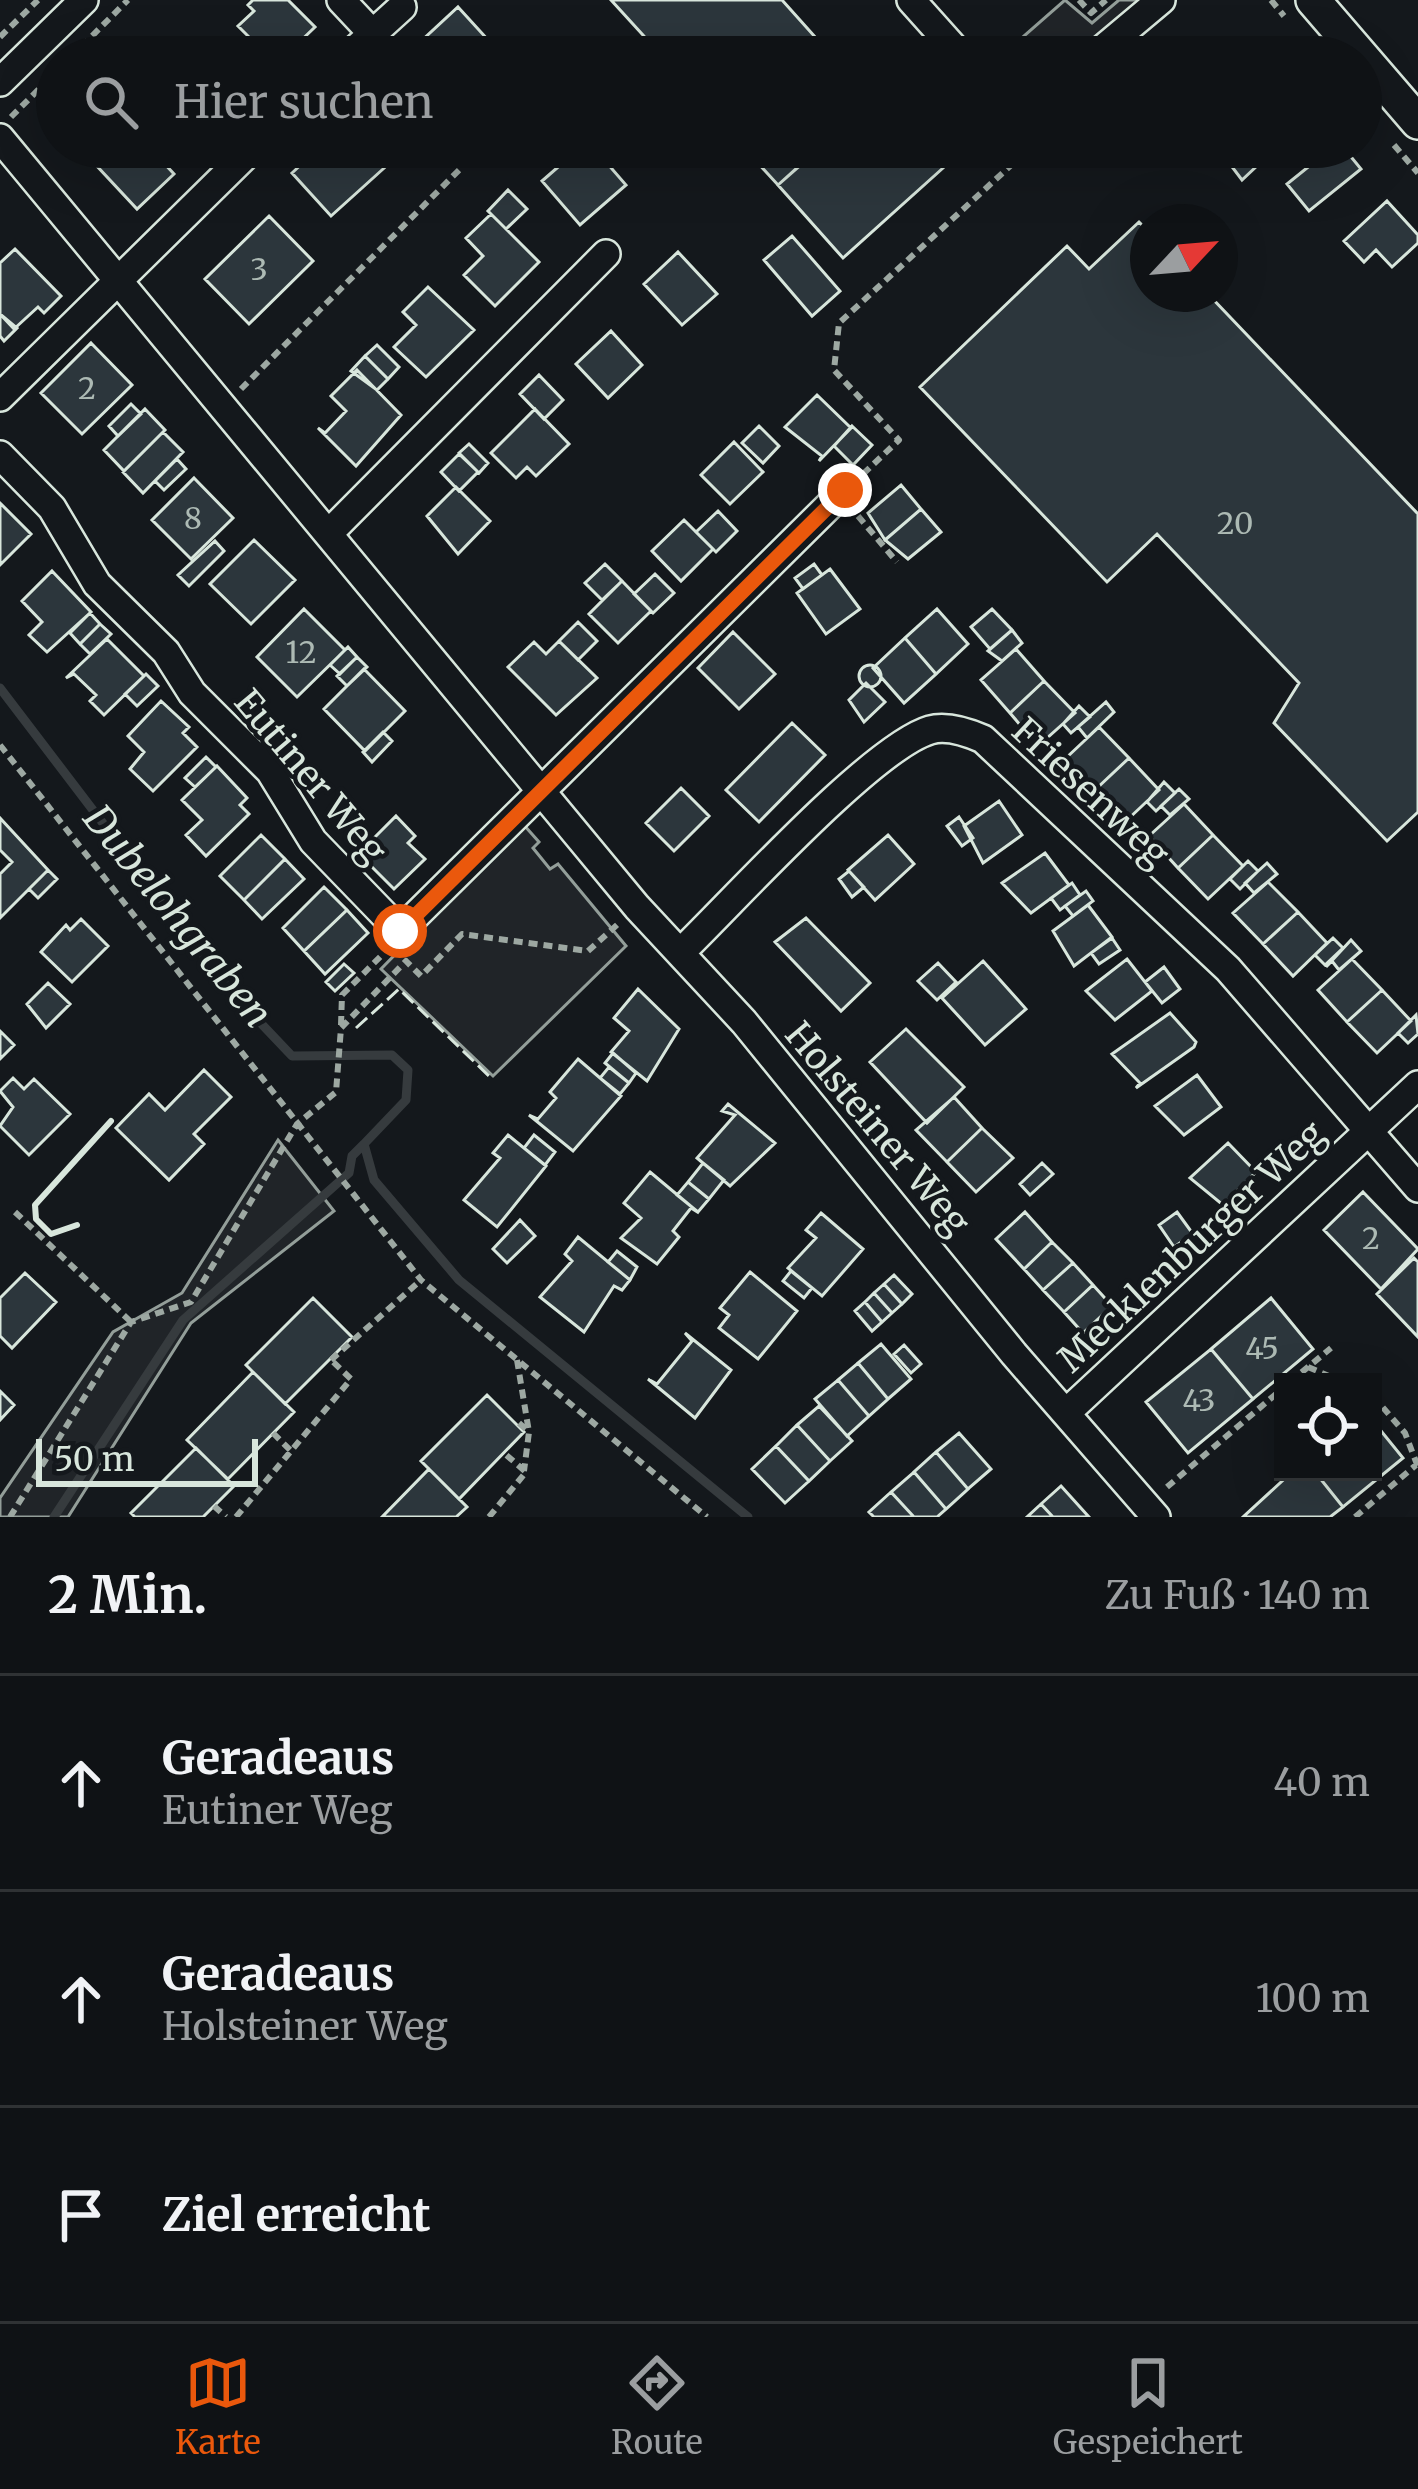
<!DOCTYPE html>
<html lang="de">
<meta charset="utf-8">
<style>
body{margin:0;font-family:Merriweather,serif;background:#1d2022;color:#f1f3f6}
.controls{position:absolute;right:36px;bottom:36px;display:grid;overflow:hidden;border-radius:0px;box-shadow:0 12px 48px #0002}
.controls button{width:108px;height:108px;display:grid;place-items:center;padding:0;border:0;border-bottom:3px solid #2f3234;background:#0f1215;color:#f1f3f6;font:60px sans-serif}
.compass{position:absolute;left:1130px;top:204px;width:108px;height:108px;border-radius:50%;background:#0f1215;box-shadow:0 12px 48px #0002;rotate:64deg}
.scale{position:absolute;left:36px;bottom:30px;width:222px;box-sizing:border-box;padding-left:12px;border:6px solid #d8e6dc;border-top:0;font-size:33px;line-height:42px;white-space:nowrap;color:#d8e6dc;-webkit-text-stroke:9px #14181c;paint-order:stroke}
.stop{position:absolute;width:36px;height:36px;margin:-27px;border:9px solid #ea580c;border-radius:50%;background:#fff}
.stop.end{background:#ea580c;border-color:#fff;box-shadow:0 3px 12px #0008}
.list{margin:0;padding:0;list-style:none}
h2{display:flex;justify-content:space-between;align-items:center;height:156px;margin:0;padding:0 48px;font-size:51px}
h2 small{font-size:39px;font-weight:400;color:#9b9ea0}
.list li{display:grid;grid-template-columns:78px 1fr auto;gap:36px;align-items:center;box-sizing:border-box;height:216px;padding:0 48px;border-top:3px solid #2f3234}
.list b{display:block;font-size:45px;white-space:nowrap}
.list p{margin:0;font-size:39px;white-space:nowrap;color:#9b9ea0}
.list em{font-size:39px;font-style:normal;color:#9b9ea0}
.icon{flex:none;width:66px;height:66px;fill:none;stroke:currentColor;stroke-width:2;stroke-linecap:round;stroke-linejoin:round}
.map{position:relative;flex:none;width:1418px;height:1517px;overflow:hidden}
.search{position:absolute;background:#0f1215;box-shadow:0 12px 48px #0002;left:36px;right:36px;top:36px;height:132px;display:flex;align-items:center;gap:30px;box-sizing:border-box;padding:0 42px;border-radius:66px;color:#9b9ea0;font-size:45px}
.sheet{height:804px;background:#0f1215}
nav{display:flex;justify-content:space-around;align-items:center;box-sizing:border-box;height:168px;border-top:3px solid #2f3234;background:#0f1215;font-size:33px;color:#9b9ea0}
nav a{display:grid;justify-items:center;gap:6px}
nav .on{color:#ea580c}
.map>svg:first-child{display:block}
.green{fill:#202428;stroke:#939e99;stroke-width:3}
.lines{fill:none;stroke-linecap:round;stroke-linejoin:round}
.stream{stroke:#363b3e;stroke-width:9}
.building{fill:#2c363c;stroke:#d8e6dc;stroke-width:3}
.minor-casing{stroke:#d8e6dc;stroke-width:32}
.tertiary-casing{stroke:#d8e6dc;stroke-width:38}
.path{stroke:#9da8a2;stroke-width:6;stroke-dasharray:9 6;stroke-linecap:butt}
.minor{stroke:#14181c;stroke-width:27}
.tertiary{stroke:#14181c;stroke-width:33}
.fence{stroke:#d8e6dc;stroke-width:3;stroke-dasharray:15 6;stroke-linecap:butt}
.wall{stroke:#d8e6dc;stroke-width:6}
.route{stroke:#ea580c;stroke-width:15}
.labels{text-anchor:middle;stroke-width:9;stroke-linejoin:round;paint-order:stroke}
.number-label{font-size:30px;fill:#adbab4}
.street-label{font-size:36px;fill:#d8e6dc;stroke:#14181c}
.water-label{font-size:39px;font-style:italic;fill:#d8e6dc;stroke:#14181c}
</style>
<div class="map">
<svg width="1418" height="1517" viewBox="0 0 1418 1517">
<rect width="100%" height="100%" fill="#14181c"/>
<path class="green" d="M 1065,0 L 1092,23 L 1119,0 L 1140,0 L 1074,57 L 1000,57 Z
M 523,824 L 539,842 L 533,848 L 550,869 L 558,864 L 626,946 L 493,1076 L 381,969 Z
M 278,1140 L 334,1211 L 191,1323 L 68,1517 L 0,1517 L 0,1498 L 113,1332 L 182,1293 Z"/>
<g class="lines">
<path class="stream" d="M 0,688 L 233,994 L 292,1056 L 392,1055 L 408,1070 L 406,1100 L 364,1144 L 374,1180 L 459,1280 L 748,1517
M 54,1517 L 183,1320 L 349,1173 L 352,1156 L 364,1144"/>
</g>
<path class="building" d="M 253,0 L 288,0 L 315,27 L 291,50 L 285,43 L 269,57 L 238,26 L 254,11 L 248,5 Z
M 611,0 L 782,0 L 833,57 L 663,57 Z
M 458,7 L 500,53 L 495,57 L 404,57 Z
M 210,44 L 223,57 L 197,57 Z
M 113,147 L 149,147 L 174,174 L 137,209 L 95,164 Z
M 320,147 L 381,147 L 393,160 L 331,216 L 292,173 Z
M 581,147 L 593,147 L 626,185 L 580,225 L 542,181 Z
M 744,147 L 773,147 L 757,162 Z
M 773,147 L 805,147 L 812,155 L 778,185 L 757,162 Z
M 820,147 L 923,147 L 943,168 L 843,258 L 778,185 Z
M 1217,147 L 1277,147 L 1242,180 Z
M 1333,147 L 1343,147 L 1361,169 L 1309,211 L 1287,184 Z
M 508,190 L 527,209 L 506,229 L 488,211 Z
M 1387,201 L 1418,235 L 1418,243 L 1392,267 L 1376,250 L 1364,262 L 1344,241 Z
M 491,214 L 539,262 L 495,306 L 464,275 L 483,256 L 466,238 Z
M 269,216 L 313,261 L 249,324 L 205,279 Z
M 1139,222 L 1148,231 L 1148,294 L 1208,294 L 1418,514 L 1418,812 L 1387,841 L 1274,723 L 1299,683 L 1157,534 L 1107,582 L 920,387 L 1067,246 L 1089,269 Z
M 792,236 L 840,291 L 812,316 L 764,260 Z
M 15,249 L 61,296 L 44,313 L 38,307 L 14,329 L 0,314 L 0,263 Z
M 678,252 L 717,294 L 682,325 L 644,284 Z
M 428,287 L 474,330 L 426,377 L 394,347 L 416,325 L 403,312 Z
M 0,314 L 17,328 L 4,341 L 0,336 Z
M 611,331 L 642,365 L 608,398 L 576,364 Z
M 91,343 L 132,385 L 82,434 L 41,393 Z
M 377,345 L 399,367 L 388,379 L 365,356 Z
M 365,356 L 388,379 L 377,390 L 351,371 Z
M 357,370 L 401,415 L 356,466 L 318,428 L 325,433 L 346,411 L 331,396 Z
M 539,375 L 563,400 L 544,419 L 520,394 Z
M 817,395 L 851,428 L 819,461 L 822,456 L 785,427 Z
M 131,404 L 141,414 L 118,436 L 109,426 Z
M 145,409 L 165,430 L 124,471 L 104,450 Z
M 535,409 L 569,444 L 536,476 L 527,467 L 516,478 L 491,453 Z
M 759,426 L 779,446 L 763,463 L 742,443 Z
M 852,426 L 872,445 L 853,465 L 834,446 Z
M 163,432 L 183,452 L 143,493 L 123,472 Z
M 734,442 L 763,472 L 730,504 L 701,475 Z
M 469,444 L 488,463 L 479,473 L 459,453 Z
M 459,454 L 478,472 L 459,491 L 441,472 Z
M 177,459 L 186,469 L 164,490 L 155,481 Z
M 194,478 L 233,518 L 191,559 L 152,520 Z
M 901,485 L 921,509 L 885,540 L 868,513 Z
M 456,487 L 490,521 L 458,554 L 427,516 Z
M 0,503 L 31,534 L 0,565 Z
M 921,509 L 941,532 L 908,559 L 885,540 Z
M 718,511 L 737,531 L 716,552 L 696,532 Z
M 684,520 L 713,549 L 681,581 L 652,551 Z
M 254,540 L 295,580 L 251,624 L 210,584 Z
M 215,541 L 224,551 L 189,586 L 178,575 Z
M 605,564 L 622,581 L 602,600 L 585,583 Z
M 814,564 L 822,575 L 803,589 L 795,578 Z
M 830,569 L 860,609 L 826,634 L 797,593 Z
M 52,571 L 91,612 L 47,652 L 29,635 L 42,622 L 22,601 Z
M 655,574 L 674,593 L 653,613 L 634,594 Z
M 622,581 L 651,611 L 618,643 L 589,614 Z
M 304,609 L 345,650 L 297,697 L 257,657 Z
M 937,609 L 968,644 L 936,674 L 905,638 Z
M 992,609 L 1012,630 L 990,649 L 971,627 Z
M 90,613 L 100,624 L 80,644 L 70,633 Z
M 578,622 L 597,641 L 578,660 L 559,641 Z
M 100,624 L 111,634 L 90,654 L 80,644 Z
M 1012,630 L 1022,643 L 1002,661 L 988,651 Z
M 733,632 L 775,674 L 739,709 L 698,668 Z
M 905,638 L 936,674 L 904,703 L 873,668 Z
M 107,639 L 144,676 L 104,715 L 90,701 L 96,695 L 74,674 L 66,678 Z
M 559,641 L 597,678 L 556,715 L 508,667 L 534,642 L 546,654 Z
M 348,647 L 357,657 L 340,674 L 330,665 Z
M 1016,649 L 1044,681 L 1010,713 L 981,680 Z
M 357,657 L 367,667 L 347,686 L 337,676 Z
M859 676a11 11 0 1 1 22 0a11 11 0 1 1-22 0Z
M 364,669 L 405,711 L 365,751 L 324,709 Z
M 146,674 L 158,686 L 137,706 L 125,694 Z
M 1044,681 L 1075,713 L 1038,746 L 1010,713 Z
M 866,683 L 885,702 L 864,722 L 849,700 Z
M 161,701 L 189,727 L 183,733 L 197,747 L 153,791 L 130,769 L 144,752 L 128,736 Z
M 1106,702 L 1114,712 L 1087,738 L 1078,727 Z
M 1079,706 L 1090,717 L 1071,733 L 1063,724 Z
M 792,723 L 825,755 L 759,822 L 726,790 Z
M 1099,727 L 1129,758 L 1095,790 L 1065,759 Z
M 383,732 L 392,741 L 372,762 L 363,752 Z
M 206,757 L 216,767 L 195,787 L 185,778 Z
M 1129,758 L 1159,790 L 1125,822 L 1095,790 Z
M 217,766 L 247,798 L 240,805 L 249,814 L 206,856 L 186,835 L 202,820 L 182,800 Z
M 1164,782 L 1175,793 L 1156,811 L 1147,802 Z
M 681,788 L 709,816 L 674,851 L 646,823 Z
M 1179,789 L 1189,799 L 1170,815 L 1161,806 Z
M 999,801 L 1022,835 L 983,863 L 964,826 Z
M 1184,804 L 1213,835 L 1178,868 L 1149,836 Z
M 396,816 L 415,836 L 408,843 L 425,859 L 394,889 L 359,854 L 367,860 L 380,847 L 373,839 Z
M 959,817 L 973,838 L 962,846 L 947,826 Z
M 0,818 L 48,870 L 0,918 L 0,874 L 12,862 L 0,850 Z
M 261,835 L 285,859 L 244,900 L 220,876 Z
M 888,835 L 914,864 L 875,900 L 848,870 Z
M 1213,835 L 1243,866 L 1208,899 L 1178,868 Z
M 1045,853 L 1069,885 L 1031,913 L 1002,883 Z
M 285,859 L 304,879 L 262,919 L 244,900 Z
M 1248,861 L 1258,871 L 1240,889 L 1230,879 Z
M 1267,863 L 1277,874 L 1254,893 L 1245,883 Z
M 48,870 L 57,879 L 38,898 L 29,889 Z
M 849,871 L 864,887 L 852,897 L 839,879 Z
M 1268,882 L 1298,912 L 1263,944 L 1233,913 Z
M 1072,883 L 1080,895 L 1060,910 L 1051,898 Z
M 324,887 L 347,910 L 304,951 L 283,928 Z
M 1086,891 L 1093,901 L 1073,916 L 1065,906 Z
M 1088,905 L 1112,937 L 1074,966 L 1053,931 Z
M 347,910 L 368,933 L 325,974 L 304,951 Z
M 1298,912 L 1327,943 L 1293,976 L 1263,944 Z
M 806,918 L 870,983 L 841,1011 L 775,942 Z
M 81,919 L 108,946 L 72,982 L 41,952 L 66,925 L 70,930 Z
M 1112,938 L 1120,950 L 1099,964 L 1091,953 Z
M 1333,938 L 1343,948 L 1325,965 L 1315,955 Z
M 1351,940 L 1361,951 L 1339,970 L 1332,961 L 1326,967 Z
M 1127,959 L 1152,991 L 1115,1020 L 1086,991 Z
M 1352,959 L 1382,990 L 1347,1022 L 1318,990 Z
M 983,961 L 1026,1009 L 985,1045 L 942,998 Z
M 938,963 L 956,982 L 937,1000 L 918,981 Z
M 344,964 L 354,973 L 335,991 L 326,982 Z
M 1164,967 L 1180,989 L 1162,1003 L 1145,982 Z
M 48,983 L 70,1004 L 46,1028 L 27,1004 Z
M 638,989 L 679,1029 L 647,1081 L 611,1052 L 629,1031 L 614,1018 Z
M 1382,990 L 1411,1021 L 1377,1053 L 1347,1022 Z
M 1170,1013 L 1196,1042 L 1194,1047 L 1136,1088 L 1140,1083 L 1112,1054 Z
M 1416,1015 L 1418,1034 L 1408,1043 L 1398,1033 Z
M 906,1029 L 964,1087 L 927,1123 L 870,1062 Z
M 0,1031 L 14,1045 L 0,1059 Z
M 613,1053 L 636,1073 L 629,1083 L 605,1063 Z
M 578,1059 L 621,1096 L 573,1151 L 529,1115 L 538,1119 L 556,1098 L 550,1092 Z
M 609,1067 L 629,1083 L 620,1094 L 600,1078 Z
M 204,1070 L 231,1097 L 194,1134 L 204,1144 L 169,1180 L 116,1128 L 149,1094 L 165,1110 Z
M 1197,1075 L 1221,1107 L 1184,1135 L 1155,1106 Z
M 13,1078 L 24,1089 L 34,1079 L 70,1114 L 29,1155 L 0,1126 L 13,1107 L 0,1091 Z
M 954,1097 L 982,1128 L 947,1162 L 916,1130 Z
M 728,1104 L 775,1143 L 730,1186 L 697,1158 L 735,1115 L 722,1111 Z
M 982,1128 L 1013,1158 L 976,1192 L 947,1162 Z
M 508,1135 L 546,1166 L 497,1227 L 464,1200 L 500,1158 L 493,1153 Z
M 534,1135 L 555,1152 L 545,1165 L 524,1148 Z
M 1228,1143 L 1256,1172 L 1223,1205 L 1190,1178 Z
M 703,1163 L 724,1180 L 709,1199 L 688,1182 Z
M 1042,1163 L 1053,1174 L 1030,1195 L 1020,1184 Z
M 650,1172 L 699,1213 L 691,1208 L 673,1231 L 679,1237 L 657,1264 L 621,1238 L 641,1218 L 624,1203 Z
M 688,1182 L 709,1199 L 698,1212 L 677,1195 Z
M 1363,1192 L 1418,1249 L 1381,1289 L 1324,1230 Z
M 1025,1212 L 1052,1242 L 1024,1269 L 996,1239 Z
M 1177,1212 L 1193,1234 L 1174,1247 L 1159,1225 Z
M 821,1213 L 863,1249 L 822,1296 L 788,1268 L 816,1238 L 806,1230 Z
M 520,1220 L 535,1236 L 507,1263 L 493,1249 Z
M 578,1237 L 630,1280 L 622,1290 L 614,1286 L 584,1332 L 540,1297 L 572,1261 L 565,1254 Z
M 1052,1242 L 1073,1263 L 1043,1290 L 1024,1269 Z
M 617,1251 L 637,1267 L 630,1280 L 608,1262 Z
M 1414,1258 L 1418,1262 L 1418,1337 L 1377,1294 Z
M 1073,1263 L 1093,1285 L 1064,1312 L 1043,1290 Z
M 791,1271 L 812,1288 L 804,1298 L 783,1281 Z
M 750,1272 L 797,1311 L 758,1359 L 719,1328 L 729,1315 L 720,1308 Z
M 25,1273 L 56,1302 L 12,1348 L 0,1336 L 0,1298 Z
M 894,1275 L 912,1294 L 902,1304 L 884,1284 Z
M 884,1284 L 902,1304 L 892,1313 L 874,1293 Z
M 1093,1285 L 1112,1306 L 1083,1333 L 1064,1312 Z
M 874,1293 L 892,1313 L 882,1322 L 865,1302 Z
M 313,1298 L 352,1337 L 285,1404 L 246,1365 Z
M 1271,1298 L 1313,1349 L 1253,1399 L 1211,1349 Z
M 865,1302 L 882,1322 L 872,1331 L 855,1311 Z
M 685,1333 L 731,1370 L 695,1418 L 648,1379 L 657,1384 L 692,1341 Z
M 881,1344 L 911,1379 L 888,1399 L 858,1363 Z
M 904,1345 L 921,1364 L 911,1373 L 894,1354 Z
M 1211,1349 L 1253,1399 L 1188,1453 L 1146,1402 Z
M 858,1363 L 888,1399 L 869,1416 L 838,1380 Z
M 253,1372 L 294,1412 L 228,1479 L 187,1440 Z
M 838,1380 L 869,1416 L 847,1436 L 815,1399 Z
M 0,1391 L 14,1405 L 0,1420 Z
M 487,1395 L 524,1432 L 459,1499 L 421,1461 Z
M 819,1406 L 852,1441 L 830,1461 L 797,1425 Z
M 1373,1421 L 1403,1458 L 1343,1507 L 1315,1472 L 1373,1472 Z
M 797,1425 L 830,1461 L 809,1481 L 776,1446 Z
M 959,1433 L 991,1469 L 968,1489 L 936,1452 Z
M 776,1446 L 809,1481 L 785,1503 L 752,1469 Z
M 196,1448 L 234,1486 L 203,1517 L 135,1517 L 131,1513 Z
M 936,1452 L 968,1489 L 946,1509 L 914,1472 Z
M 429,1469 L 467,1507 L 456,1517 L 382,1517 Z
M 914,1472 L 946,1509 L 937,1517 L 914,1517 L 891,1492 Z
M 1292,1472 L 1315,1472 L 1343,1507 L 1330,1517 L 1243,1517 Z
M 1061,1486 L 1089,1517 L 1053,1517 L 1041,1504 Z
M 891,1492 L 914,1517 L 874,1517 L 869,1512 Z
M 1041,1504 L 1053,1517 L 1027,1517 Z"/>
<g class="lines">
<g class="minor-casing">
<path id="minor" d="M 341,0 L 371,32
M 911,0 L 962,57
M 347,57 L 402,7
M 1093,57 L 1161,0
M 0,82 L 84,0
M 0,138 L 637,907 L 744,1022 L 1014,1354 L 1156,1517
M 0,397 L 254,147
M 0,455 L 52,508 L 97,584 L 166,652 L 192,693 L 270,771 L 313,841 L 400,931 L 845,490
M 329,533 L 606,254
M 680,953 C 731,904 871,748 930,730 C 947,725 967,732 983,739 L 1228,969 L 1418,1188
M 1066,1413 L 1418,1085"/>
</g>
<g class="tertiary-casing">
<path id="tertiary" d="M 1313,0 L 1418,122"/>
</g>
<path class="path" d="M 1079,0 L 1091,13 L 1106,0
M 1271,0 L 1284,16
M 0,37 L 38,0
M 71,57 L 128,0
M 11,117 L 57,71
M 1394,145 L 1418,173
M 241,389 L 482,147
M 863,474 L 899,440 L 834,370 L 839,323 L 1031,147
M 858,516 L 897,562
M 0,745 L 421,1280 L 707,1517
M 341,1025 L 342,995 L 384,953
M 15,1212 L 131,1322
M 331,1360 L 421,1280
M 517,1360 L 529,1432
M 1308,1367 L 1343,1382
M 1290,1382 L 1331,1348
M 1373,1396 L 1405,1433 L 1418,1467
M 519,1423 L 529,1432 L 524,1471
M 273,1433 L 291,1451
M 1167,1487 L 1283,1388
M 214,1506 L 226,1517
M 10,1517 L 131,1322 L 191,1302 L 297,1124 L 336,1092 L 341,1028 L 406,961 L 421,976 L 462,934 L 588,951 L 618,924
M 236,1517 L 351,1379 L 330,1359
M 489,1517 L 526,1472 L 504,1453
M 1355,1517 L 1416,1465"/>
<use href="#minor" class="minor"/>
<use href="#tertiary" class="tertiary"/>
<path class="fence" d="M 356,1028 L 399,989 L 490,1077"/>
<path class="wall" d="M 77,1225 L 51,1234 L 36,1219 L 35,1205 L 111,1121"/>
</g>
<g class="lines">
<path class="route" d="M 400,931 L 845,490"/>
</g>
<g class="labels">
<g class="number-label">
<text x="259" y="280">3</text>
<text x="87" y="399">2</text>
<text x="193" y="529">8</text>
<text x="1235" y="534">20</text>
<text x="301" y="663">12</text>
<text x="1371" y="1249">2</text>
<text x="1262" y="1359">45</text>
<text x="1199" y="1411">43</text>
</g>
<g class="street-label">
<text transform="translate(311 776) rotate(50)" y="13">Eutiner Weg</text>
<text transform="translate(1091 792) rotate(43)" y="13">Friesenweg</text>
<text transform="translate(878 1128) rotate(50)" y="13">Holsteiner Weg</text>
<text transform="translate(1191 1246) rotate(-43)" y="13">Mecklenburger Weg</text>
</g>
<g class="water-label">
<text transform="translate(178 916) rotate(51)" y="14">Dubelohgraben</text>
</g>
</g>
</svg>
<div class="controls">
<button><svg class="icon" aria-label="locate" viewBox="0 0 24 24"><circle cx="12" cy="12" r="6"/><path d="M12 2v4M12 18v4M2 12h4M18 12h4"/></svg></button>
</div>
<svg class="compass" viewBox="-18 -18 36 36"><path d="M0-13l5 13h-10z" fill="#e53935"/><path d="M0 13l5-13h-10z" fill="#9b9ea0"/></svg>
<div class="scale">50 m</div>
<div class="stop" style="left:400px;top:931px"></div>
<div class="stop end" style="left:845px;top:490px"></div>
<div class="search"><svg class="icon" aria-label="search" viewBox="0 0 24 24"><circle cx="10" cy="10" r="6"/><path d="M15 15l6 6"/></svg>Hier suchen</div>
</div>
<section class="sheet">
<h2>2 Min.<small>Zu Fuß · 140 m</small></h2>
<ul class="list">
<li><svg class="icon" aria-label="ahead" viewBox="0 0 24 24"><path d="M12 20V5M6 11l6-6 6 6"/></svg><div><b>Geradeaus</b><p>Eutiner Weg</p></div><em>40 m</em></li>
<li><svg class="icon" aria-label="ahead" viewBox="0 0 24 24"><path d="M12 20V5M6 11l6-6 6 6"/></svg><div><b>Geradeaus</b><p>Holsteiner Weg</p></div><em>100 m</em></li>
<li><svg class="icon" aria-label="arrive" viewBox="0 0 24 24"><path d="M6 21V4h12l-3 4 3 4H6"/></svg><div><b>Ziel erreicht</b></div></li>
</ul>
</section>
<nav>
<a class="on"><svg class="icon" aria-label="map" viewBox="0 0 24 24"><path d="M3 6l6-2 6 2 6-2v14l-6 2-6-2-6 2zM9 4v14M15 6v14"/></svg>Karte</a>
<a><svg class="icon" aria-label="directions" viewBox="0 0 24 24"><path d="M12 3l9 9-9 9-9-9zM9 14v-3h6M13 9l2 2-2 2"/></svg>Route</a>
<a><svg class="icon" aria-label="saved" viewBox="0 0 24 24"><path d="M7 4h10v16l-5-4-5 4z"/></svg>Gespeichert</a>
</nav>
